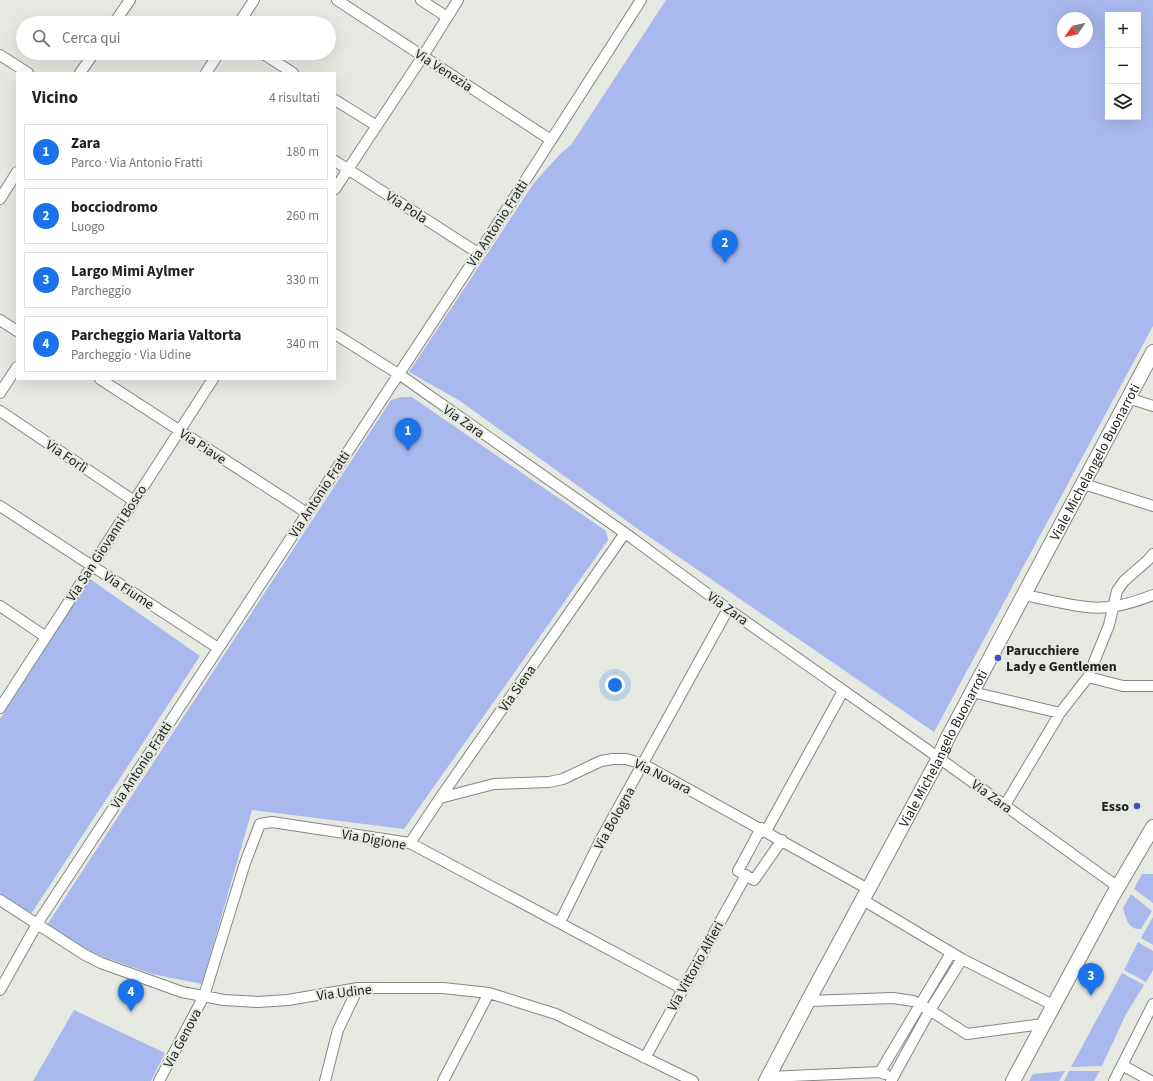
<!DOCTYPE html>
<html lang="it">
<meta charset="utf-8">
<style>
body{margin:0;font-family:"Source Sans 3",sans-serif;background:#f6f6f6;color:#222}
.controls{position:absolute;right:12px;top:12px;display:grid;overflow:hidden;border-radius:0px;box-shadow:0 4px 16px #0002}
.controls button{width:36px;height:36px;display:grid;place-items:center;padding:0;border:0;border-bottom:1px solid #e0e0e0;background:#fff;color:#222;font:20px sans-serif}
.compass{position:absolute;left:1057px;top:12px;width:36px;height:36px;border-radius:50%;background:#fff;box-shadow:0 4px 16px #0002;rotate:236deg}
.you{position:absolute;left:615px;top:685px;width:14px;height:14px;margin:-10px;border:3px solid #fff;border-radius:50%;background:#1a73e8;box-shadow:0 0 0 6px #1a73e833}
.badge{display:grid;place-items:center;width:26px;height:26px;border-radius:50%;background:#1a73e8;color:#fff;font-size:13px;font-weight:700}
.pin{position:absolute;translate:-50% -33px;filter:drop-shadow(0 1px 2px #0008)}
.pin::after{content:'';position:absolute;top:21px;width:14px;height:12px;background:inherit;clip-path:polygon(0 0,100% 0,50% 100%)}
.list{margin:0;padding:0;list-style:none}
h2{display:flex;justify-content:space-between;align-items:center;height:52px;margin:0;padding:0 16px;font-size:17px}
h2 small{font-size:13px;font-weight:400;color:#767676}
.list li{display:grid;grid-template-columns:26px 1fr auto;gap:12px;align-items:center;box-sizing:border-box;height:56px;margin:0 8px 8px;padding:0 8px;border:1px solid #e0e0e0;border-radius:0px}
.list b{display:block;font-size:15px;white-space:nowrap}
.list p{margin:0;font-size:13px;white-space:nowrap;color:#767676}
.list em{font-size:13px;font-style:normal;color:#767676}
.icon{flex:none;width:22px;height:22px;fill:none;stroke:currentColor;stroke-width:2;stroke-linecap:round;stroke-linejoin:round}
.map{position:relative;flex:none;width:1153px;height:1081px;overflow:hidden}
.search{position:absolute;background:#fff;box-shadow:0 4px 16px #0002;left:16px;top:16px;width:320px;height:44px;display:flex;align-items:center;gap:10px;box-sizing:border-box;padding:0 14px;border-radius:22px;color:#767676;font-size:15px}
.panel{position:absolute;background:#fff;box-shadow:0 4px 16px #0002;left:16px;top:72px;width:320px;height:308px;border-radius:0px}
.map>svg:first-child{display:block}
.green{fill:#a9b8ed;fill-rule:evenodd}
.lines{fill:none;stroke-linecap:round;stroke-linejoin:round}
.street-casing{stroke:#848881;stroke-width:12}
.secondary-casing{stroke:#848881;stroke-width:16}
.street{stroke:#fff;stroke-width:10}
.secondary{stroke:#fff;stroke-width:14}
.poi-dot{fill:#414fc3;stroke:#e6e9e2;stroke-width:1.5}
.labels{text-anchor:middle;stroke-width:4;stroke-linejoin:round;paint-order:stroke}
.street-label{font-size:14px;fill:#21221f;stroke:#e6e9e2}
.poi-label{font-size:14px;font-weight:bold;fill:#21221f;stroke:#e6e9e2;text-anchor:start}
</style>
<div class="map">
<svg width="1153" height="1081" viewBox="0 0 1153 1081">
<rect width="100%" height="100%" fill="#e6e9e2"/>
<path class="green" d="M 666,0 L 1153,0 L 1153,326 L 934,732 L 638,529 L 460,401 L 409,372 L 534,183 L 561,153 L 571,145 ZM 1108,15 L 1138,15 L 1138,117 L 1108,117 ZM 1063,18 L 1087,18 L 1087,42 L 1063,42 Z
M 401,397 L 412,397 L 606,531 L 608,540 L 404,829 L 252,810 L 202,984 L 152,974 L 95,954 L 47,925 L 391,400 Z
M 90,579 L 200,656 L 31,914 L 0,893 L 0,719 Z
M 1142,874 L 1153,874 L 1153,903 L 1134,889 Z
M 1131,894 L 1152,911 L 1141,929 C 1128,930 1126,918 1123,908 Z
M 1153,917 L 1153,945 L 1141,938 Z
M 1138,942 L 1153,951 L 1153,970 L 1146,982 L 1124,970 Z
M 1122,973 L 1144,985 L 1126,1014 L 1102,1066 L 1071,1067 Z
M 74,1010 L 165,1053 L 151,1081 L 33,1081 Z
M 1065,1071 L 1059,1081 L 1029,1081 L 1033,1074 Z
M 1069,1071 L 1100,1071 L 1094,1081 L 1064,1081 Z"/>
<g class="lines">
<g class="street-casing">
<path id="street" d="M 337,0 L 551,140
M 421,0 L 447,17
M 114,23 L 130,0
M 239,23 L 254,0
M 262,53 L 293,73
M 0,55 L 28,73
M 80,73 L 94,53
M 206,73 L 219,53
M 335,100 L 377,126
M 335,161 L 478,253
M 335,189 L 423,56 L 458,0
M 0,199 L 17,172
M 0,320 L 17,331
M 335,334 L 403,377 L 632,538 L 728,609 L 939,758 L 1118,887
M 100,379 L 307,513
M 0,393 L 17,367
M 1128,398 L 1153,406
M 0,411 L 134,501
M 1084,484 L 1153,506
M 0,506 L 218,648
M 1024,595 C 1045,599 1066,605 1087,607 C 1110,610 1132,603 1153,595
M 0,606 L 46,637
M 1088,677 L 1123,686 L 1153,686
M 972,692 L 1060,713
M 0,708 L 213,379
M 440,798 L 494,784 L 549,782 L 563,779 L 601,761 L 613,759 L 626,759 L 643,764 L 868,889
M 1005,805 L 1060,713 L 1088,677 L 1109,625 L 1117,591 L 1124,581 L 1148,560 L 1153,554
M 761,828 L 738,871 L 754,880 L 782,840
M 766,831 L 843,691
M 410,843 L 440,798 L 625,533
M 0,900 L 85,955 L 101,963 L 182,992 L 224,1000 L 258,1002 L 288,1000 L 358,988 L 443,988 L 489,993 L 556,1014 L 693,1081
M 863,900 L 962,959 L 1053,1005
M 560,922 L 600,841 L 728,609
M 0,990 L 37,924 L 487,240 L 641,0
M 808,1001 L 893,998 L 913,1001 L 920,1004 L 967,1034 L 1043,1024
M 645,1058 L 746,875
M 1122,1065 L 1151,1081
M 880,1072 L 951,953
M 769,1077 L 880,1072 L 885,1074
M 159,1081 L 204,996 L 245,863 L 260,824 L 272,822 L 410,843 L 683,989
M 325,1081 L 338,1030 L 358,988
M 443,1081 L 489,993
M 891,1081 L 930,1010 L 962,959
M 1114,1081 L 1153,1004"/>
</g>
<g class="secondary-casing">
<g id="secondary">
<path id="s1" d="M 766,1081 L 808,1001 L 939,758 L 946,741 L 1153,352"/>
<path d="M 1013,1081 L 1112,897 L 1153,827"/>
</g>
</g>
<use href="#street" class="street"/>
<use href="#secondary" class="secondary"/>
</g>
<g class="poi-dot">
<circle cx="998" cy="658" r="4"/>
<circle cx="1137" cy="806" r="4"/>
</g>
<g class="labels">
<g class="street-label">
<text transform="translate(444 70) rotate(33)" y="5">Via Venezia</text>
<text transform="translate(407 207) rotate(33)" y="5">Via Pola</text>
<text transform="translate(497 223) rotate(-57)" y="5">Via Antonio Fratti</text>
<text transform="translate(464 421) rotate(35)" y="5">Via Zara</text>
<text transform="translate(203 446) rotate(33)" y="5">Via Piave</text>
<text transform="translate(67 456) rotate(34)" y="5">Via Forlì</text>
<text dy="5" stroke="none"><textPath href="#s1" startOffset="701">Viale Michelangelo Buonarroti</textPath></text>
<text transform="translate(319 494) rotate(-57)" y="5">Via Antonio Fratti</text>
<text transform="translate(106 543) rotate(-57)" y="5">Via San Giovanni Bosco</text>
<text transform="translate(129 590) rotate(33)" y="5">Via Fiume</text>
<text transform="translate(728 608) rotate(36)" y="5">Via Zara</text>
<text transform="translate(517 688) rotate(-55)" y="5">Via Siena</text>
<text dy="5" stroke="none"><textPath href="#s1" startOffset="377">Viale Michelangelo Buonarroti</textPath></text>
<text transform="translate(141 765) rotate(-57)" y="5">Via Antonio Fratti</text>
<text transform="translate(663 776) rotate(27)" y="5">Via Novara</text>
<text transform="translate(992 796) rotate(36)" y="5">Via Zara</text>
<text transform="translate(614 818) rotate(-61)" y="5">Via Bologna</text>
<text transform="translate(374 839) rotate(10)" y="5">Via Digione</text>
<text transform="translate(695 966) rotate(-61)" y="5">Via Vittorio Alfieri</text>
<text transform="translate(344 992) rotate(-7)" y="5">Via Udine</text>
<text transform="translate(182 1038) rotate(-62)" y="5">Via Genova</text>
</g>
<g class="poi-label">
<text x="1006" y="655">Parucchiere<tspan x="1006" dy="16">Lady e Gentlemen</tspan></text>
<text x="1129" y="811" text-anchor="end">Esso</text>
</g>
</g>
</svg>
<div class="controls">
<button>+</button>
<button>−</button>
<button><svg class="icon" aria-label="layers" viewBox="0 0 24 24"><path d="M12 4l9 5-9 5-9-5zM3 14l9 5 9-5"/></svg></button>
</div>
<svg class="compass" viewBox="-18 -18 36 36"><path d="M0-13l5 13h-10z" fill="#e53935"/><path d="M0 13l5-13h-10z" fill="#767676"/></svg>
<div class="you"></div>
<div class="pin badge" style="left:408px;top:451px">1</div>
<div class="pin badge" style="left:725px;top:263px">2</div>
<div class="pin badge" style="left:1091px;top:996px">3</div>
<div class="pin badge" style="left:131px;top:1012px">4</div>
<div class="search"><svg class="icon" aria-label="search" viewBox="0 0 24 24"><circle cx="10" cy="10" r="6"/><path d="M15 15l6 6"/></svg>Cerca qui</div>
<section class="panel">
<h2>Vicino<small>4 risultati</small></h2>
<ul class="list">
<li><span class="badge">1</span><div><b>Zara</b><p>Parco · Via Antonio Fratti</p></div><em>180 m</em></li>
<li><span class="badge">2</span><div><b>bocciodromo</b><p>Luogo</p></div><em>260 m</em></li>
<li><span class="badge">3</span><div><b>Largo Mimi Aylmer</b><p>Parcheggio</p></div><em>330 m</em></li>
<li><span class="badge">4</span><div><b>Parcheggio Maria Valtorta</b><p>Parcheggio · Via Udine</p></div><em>340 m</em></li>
</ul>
</section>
</div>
